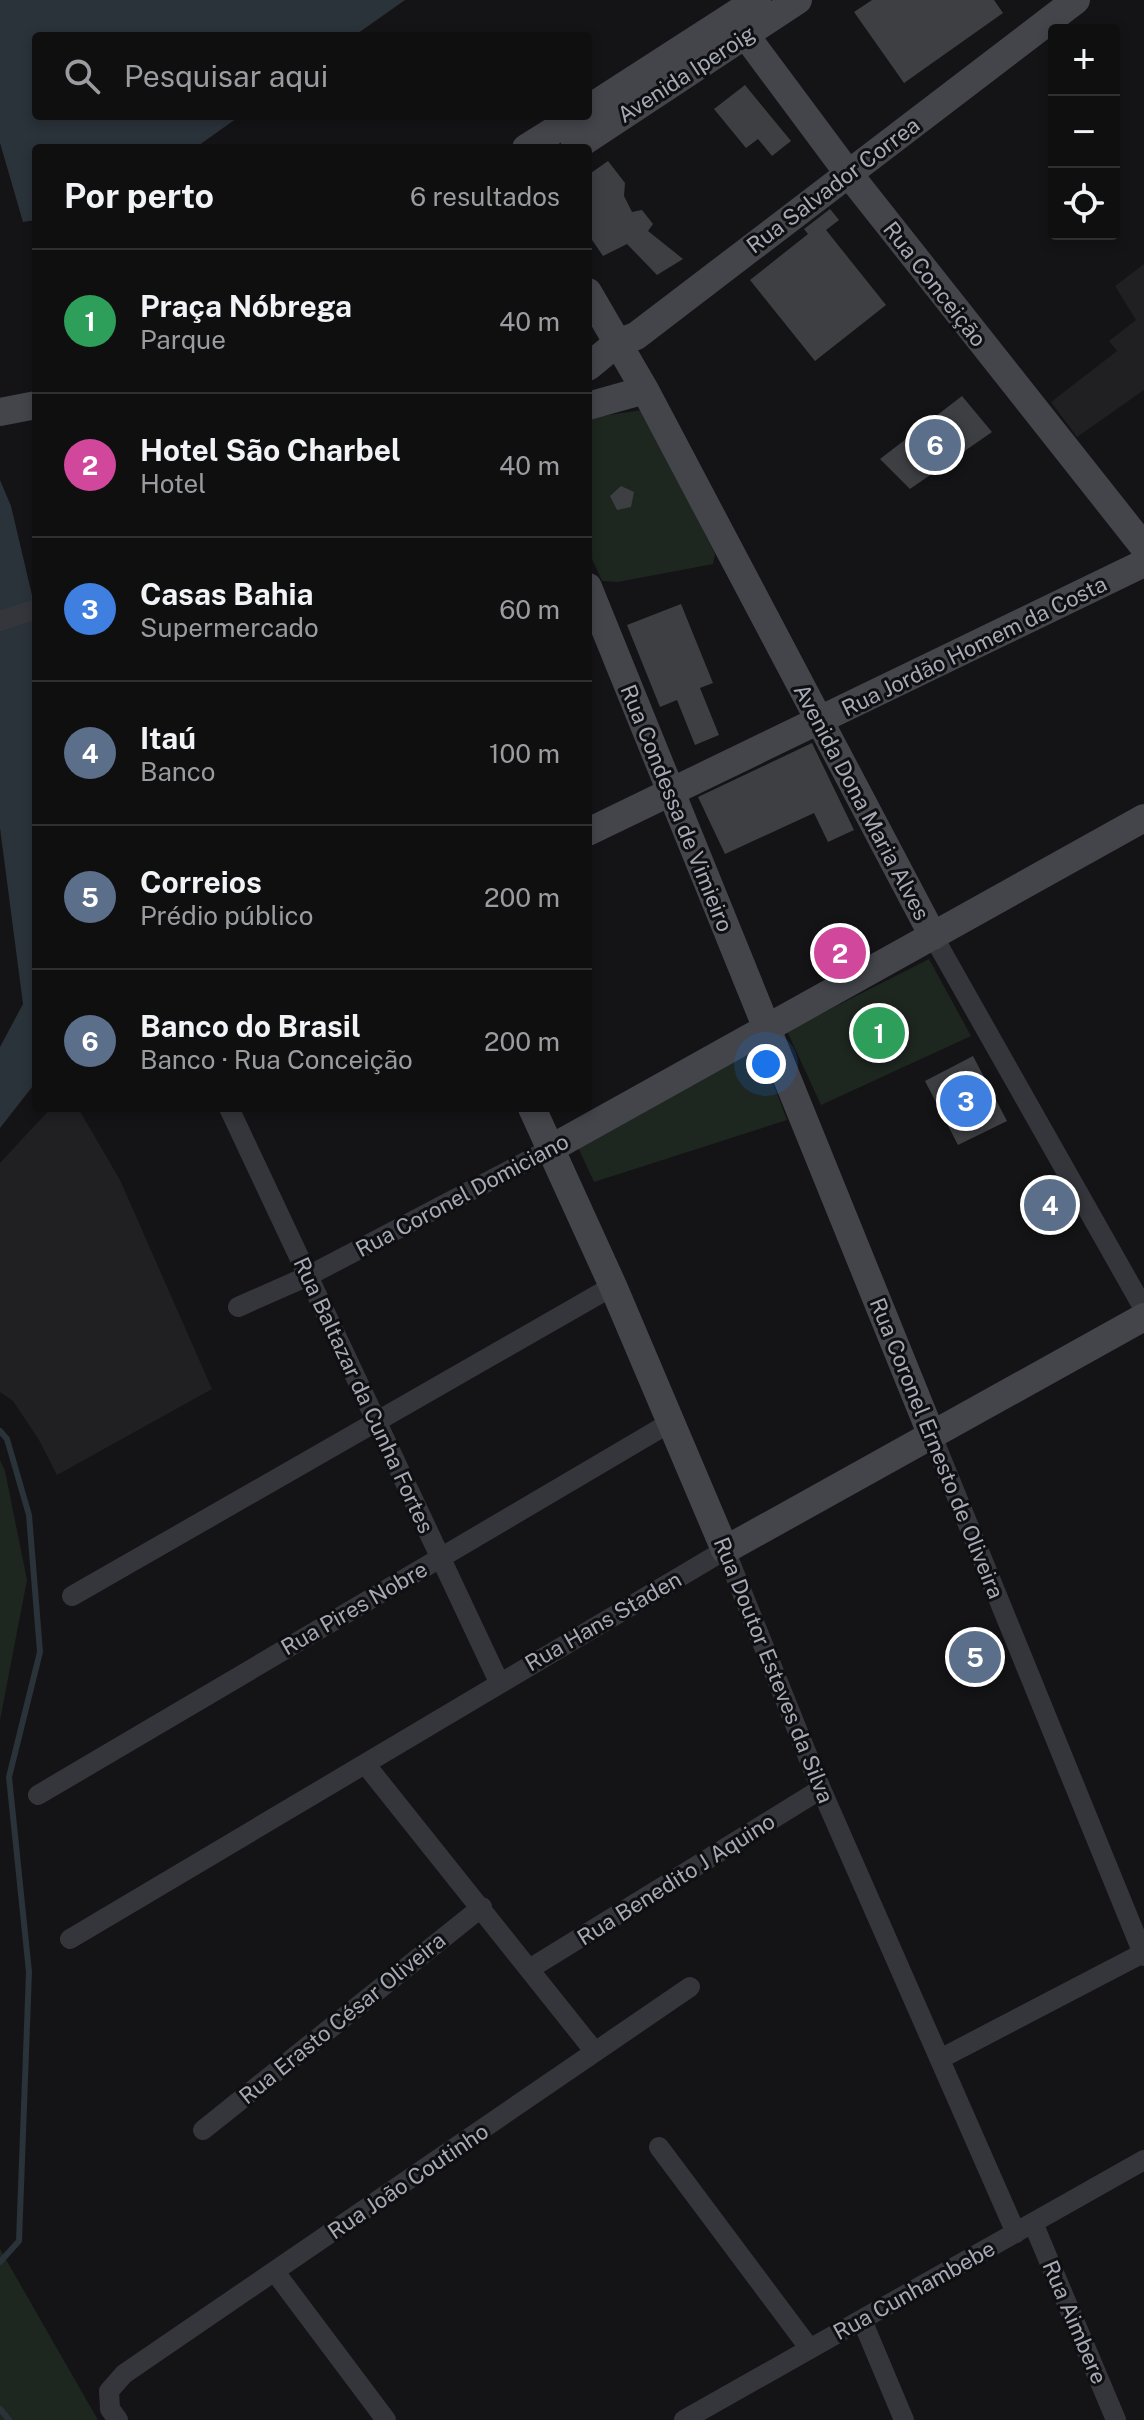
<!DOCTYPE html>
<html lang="pt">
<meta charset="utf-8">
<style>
body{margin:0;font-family:"Public Sans",sans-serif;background:#1d1d1e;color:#f1f3f6}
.controls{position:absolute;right:24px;top:24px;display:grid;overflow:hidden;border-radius:8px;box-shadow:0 4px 12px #0003}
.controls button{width:72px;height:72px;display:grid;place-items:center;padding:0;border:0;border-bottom:2px solid #2f2f30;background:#0f0f10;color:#f1f3f6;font:40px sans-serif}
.you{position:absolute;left:766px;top:1064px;width:28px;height:28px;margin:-20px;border:6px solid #fff;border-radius:50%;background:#1a73e8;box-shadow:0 0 0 12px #1a73e833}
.badge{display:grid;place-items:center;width:52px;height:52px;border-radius:50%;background:#f2ba30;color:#fff;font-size:26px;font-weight:700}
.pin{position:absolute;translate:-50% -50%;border:4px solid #fff;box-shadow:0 2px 8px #0006}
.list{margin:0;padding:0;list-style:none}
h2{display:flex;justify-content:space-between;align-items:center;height:104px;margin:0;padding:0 32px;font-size:34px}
h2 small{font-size:26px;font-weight:400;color:#9b9c9f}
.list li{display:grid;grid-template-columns:52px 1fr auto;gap:24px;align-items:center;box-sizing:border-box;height:144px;padding:0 32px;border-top:2px solid #2f2f30}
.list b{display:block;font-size:30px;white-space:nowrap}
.list p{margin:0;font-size:26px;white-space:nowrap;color:#9b9c9f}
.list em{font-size:26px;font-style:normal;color:#9b9c9f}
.icon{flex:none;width:44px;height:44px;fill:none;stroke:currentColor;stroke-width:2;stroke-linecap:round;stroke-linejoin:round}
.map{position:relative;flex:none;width:1144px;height:2420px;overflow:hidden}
.search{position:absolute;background:#0f0f10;box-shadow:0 4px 12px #0003;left:32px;top:32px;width:560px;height:88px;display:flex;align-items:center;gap:20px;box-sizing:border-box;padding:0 28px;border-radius:8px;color:#9b9c9f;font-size:30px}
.panel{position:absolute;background:#0f0f10;box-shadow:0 4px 12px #0003;left:32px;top:144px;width:560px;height:968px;border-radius:8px}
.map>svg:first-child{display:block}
.built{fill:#202023}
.green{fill:#1e2620}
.water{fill:#2a323a}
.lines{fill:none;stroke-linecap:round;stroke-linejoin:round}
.stream{stroke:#2a323a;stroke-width:6}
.building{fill:#3e3f43}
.street{stroke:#35363b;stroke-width:20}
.secondary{stroke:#43454b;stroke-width:28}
.labels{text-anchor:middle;stroke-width:6;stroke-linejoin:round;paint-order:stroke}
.street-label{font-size:22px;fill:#a6aab6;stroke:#0f0f11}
</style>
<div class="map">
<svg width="1144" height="2420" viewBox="0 0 1144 2420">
<rect width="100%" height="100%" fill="#141416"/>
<path class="built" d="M 1144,264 L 1144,390 L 1077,437 L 1051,402 L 1117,351 L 1109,341 L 1136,320 L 1115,286 Z
M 51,1108 L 78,1108 L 120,1180 L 212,1389 L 57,1475 L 39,1440 L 13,1401 L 0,1392 L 0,1163 Z"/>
<path class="green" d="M 643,410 L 715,554 L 713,564 L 618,582 L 602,581 L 588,550 L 588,418 Z
M 929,959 L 971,1036 L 821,1105 L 787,1031 Z
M 758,1043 L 787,1120 L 594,1182 L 577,1145 Z
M 0,1460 L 5,1471 L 27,1580 L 0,1720 Z
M 0,2249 L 98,2420 L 0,2420 Z"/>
<path class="water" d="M 0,0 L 405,0 L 354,36 L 36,36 L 36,116 L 240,116 L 195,148 L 36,148 L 36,220 L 23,222 L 0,143 Z
M 0,480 L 11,506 L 36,612 L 36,1082 L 0,1128 L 0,1047 L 23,1004 L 0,828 Z"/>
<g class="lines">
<path class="stream" d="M 0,1431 L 7,1439 L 29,1515 L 40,1652 L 9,1777 L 29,1972 L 19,2241 L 0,2262
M 0,2409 L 9,2420"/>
</g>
<path class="building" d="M 872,0 L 994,0 L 1003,13 L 904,83 L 854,12 Z
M 745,85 L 791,141 L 772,156 L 758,139 L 746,148 L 714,109 Z
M 608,161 L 625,183 L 624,196 L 632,212 L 642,210 L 653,224 L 648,231 L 683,259 L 657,275 L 627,244 L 603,256 L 588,234 L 588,175 Z
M 830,209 L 839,220 L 826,230 L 886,305 L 815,361 L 750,280 L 808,234 L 804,229 Z
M 962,396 L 992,432 L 910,489 L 880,459 Z
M 621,486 L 634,492 L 631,507 L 617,510 L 610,496 Z
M 681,604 L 713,683 L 700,688 L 719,735 L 695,745 L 677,700 L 660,707 L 627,625 Z
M 812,743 L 854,830 L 828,842 L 814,813 L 725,854 L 698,797 Z
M 973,1056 L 1007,1121 L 958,1145 L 925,1081 Z"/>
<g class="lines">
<path class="street" d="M 0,621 L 36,609
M 933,936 L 1144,1309
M 229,1108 L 499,1682
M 238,1307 L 308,1276 L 550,1149
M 932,1436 L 1144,1956
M 72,1596 L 613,1286
M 366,1765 L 595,2052
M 38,1795 L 671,1422
M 70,1939 L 725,1550 L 821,1789 L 1016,2233
M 531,1968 L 821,1789
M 940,2059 L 1143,1953
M 203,2130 L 482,1907
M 659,2147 L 810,2349
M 1033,2223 L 1116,2420
M 275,2272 L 386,2420
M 862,2320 L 904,2420
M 118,2420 L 110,2409 L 109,2391 L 124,2374 L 690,1987
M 684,2420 L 1144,2160"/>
<path class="secondary" d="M 732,17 L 848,173 L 1144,547
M 588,109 L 757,0
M 526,148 L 577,116
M 574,148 L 798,0
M 588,292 L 645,390 L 933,936
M 588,367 L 617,343 L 636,336 L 1076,0
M 588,406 L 645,390
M 0,412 L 36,405
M 588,587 L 932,1436
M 588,832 L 1144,563
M 532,1108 L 613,1286 L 725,1550 L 1144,1317
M 550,1149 L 1144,818"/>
</g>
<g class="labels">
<g class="street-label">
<text transform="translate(686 74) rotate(-33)" y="8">Avenida Iperoig</text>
<text transform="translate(833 185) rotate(-37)" y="8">Rua Salvador Correa</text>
<text transform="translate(935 284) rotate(52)" y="8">Rua Conceição</text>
<text transform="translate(974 646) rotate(-26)" y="8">Rua Jordão Homem da Costa</text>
<text transform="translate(862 802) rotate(62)" y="8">Avenida Dona Maria Alves</text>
<text transform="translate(677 808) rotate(68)" y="8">Rua Condessa de Vimieiro</text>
<text transform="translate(462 1195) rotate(-28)" y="8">Rua Coronel Domiciano</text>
<text transform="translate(364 1395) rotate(65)" y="8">Rua Baltazar da Cunha Fortes</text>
<text transform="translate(937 1448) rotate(68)" y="8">Rua Coronel Ernesto de Oliveira</text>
<text transform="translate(354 1608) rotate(-30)" y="8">Rua Pires Nobre</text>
<text transform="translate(603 1621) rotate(-30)" y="8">Rua Hans Staden</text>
<text transform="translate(774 1670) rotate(68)" y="8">Rua Doutor Esteves da Silva</text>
<text transform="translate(676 1879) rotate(-32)" y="8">Rua Benedito J Aquino</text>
<text transform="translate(342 2018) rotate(-39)" y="8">Rua Erasto César Oliveira</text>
<text transform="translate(408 2181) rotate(-34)" y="8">Rua João Coutinho</text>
<text transform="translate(914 2290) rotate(-29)" y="8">Rua Cunhambebe</text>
<text transform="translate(1075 2322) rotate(67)" y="8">Rua Aimbere</text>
</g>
</g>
</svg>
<div class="controls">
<button>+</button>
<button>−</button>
<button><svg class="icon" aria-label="locate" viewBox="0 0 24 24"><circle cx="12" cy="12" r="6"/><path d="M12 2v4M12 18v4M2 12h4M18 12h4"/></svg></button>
</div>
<div class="you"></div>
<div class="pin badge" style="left:879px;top:1033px;background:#2e9e5b">1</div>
<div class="pin badge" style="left:840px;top:953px;background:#d1479c">2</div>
<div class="pin badge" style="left:966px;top:1101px;background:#3f7fe0">3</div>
<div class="pin badge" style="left:1050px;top:1205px;background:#5c6f8a">4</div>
<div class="pin badge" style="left:975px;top:1657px;background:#5c6f8a">5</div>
<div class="pin badge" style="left:935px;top:445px;background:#5c6f8a">6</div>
<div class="search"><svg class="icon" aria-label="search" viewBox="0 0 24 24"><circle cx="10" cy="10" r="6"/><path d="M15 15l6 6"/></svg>Pesquisar aqui</div>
<section class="panel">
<h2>Por perto<small>6 resultados</small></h2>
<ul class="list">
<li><span class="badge" style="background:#2e9e5b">1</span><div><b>Praça Nóbrega</b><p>Parque</p></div><em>40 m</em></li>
<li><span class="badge" style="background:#d1479c">2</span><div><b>Hotel São Charbel</b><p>Hotel</p></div><em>40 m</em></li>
<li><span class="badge" style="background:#3f7fe0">3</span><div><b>Casas Bahia</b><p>Supermercado</p></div><em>60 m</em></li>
<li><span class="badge" style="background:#5c6f8a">4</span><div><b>Itaú</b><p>Banco</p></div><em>100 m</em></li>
<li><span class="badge" style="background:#5c6f8a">5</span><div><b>Correios</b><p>Prédio público</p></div><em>200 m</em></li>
<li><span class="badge" style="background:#5c6f8a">6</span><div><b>Banco do Brasil</b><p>Banco · Rua Conceição</p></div><em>200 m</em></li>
</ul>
</section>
</div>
